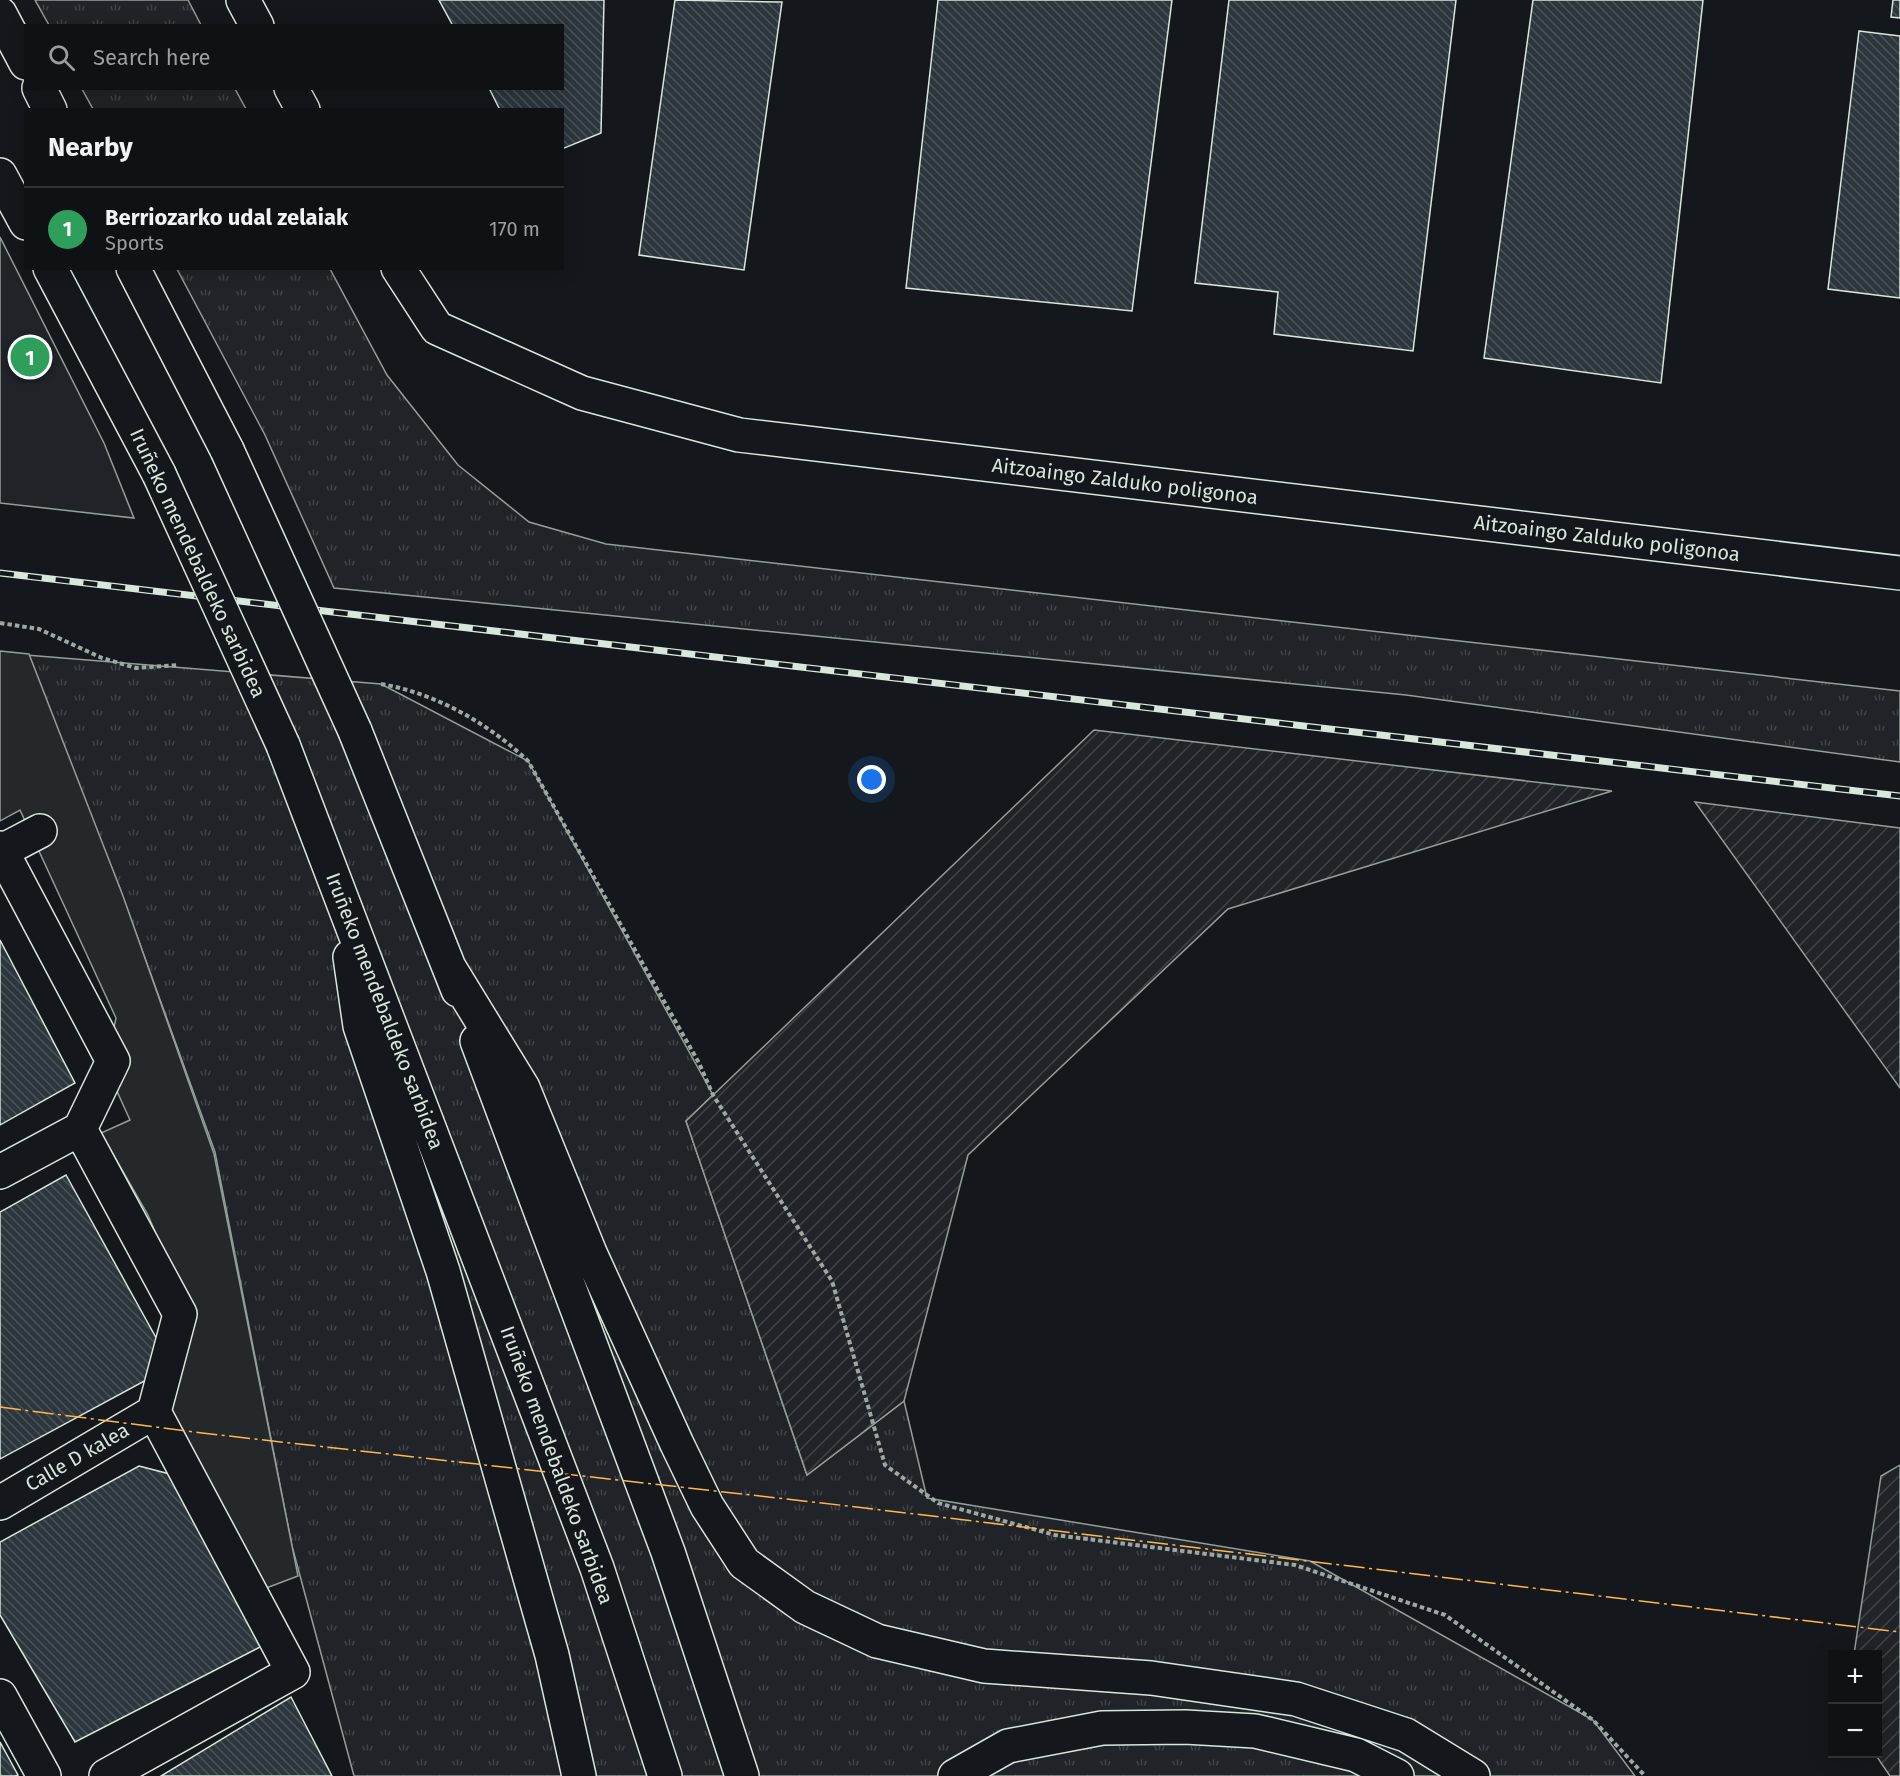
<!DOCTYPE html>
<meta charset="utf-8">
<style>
body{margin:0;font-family:"Fira Sans",sans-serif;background:#181b1e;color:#f1f3f6}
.controls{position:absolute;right:18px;bottom:18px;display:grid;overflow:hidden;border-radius:0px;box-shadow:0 3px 15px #0003}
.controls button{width:54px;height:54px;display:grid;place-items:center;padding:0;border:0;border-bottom:2px solid #2f3234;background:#0f1215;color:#f1f3f6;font:30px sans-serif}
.you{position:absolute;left:872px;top:780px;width:21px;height:21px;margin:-15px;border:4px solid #fff;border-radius:50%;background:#1a73e8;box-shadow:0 0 0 9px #1a73e833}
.badge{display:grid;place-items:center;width:39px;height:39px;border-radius:50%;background:#ffb74d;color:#fff;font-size:20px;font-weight:700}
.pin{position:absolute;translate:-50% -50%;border:3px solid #fff;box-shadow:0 2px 6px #0006}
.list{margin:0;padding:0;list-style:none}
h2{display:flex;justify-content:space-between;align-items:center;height:78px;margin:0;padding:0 24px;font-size:26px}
h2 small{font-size:20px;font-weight:400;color:#9b9ea0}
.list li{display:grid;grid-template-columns:39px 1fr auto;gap:18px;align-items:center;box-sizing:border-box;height:84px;padding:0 24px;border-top:2px solid #2f3234}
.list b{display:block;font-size:22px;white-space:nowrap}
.list p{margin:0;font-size:20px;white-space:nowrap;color:#9b9ea0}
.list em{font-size:20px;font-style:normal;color:#9b9ea0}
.icon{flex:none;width:33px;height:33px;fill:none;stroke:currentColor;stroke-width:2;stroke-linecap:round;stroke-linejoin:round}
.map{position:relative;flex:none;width:1900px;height:1776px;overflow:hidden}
.search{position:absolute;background:#0f1215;box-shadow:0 3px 15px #0003;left:24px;top:24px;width:540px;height:66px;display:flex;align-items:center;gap:15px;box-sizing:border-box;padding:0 21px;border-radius:0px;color:#9b9ea0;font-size:22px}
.panel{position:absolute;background:#0f1215;box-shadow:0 3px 15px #0003;left:24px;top:108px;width:540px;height:162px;border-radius:0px}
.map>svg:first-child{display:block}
.grass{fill:url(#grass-tufts);stroke:#939e99;stroke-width:1.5}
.garden{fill:url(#garden-furrows);stroke:#939e99;stroke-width:1.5}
.pitch{fill:#202428;stroke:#939e99;stroke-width:1.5}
.parking{fill:#24282b;stroke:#939e99;stroke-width:1.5}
.building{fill:url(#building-back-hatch);stroke:#d8e6dc;stroke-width:1.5}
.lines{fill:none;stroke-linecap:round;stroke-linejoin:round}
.minor-casing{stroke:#d8e6dc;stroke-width:36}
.highway-casing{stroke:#d8e6dc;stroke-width:36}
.path{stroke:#9da8a2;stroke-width:4;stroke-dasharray:4.5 3;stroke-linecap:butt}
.minor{stroke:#14181c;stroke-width:33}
.highway{stroke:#14181c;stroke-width:33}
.rail-casing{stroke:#d8e6dc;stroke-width:7}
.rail{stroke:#14181c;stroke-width:4.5;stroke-dasharray:14;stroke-linecap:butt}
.highway-bridge-casing{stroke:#d8e6dc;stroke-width:36;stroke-linecap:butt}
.highway-bridge{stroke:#14181c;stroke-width:33}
.power{stroke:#ffb74d;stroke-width:1.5;stroke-dasharray:21 4.5 3 4.5;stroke-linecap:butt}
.labels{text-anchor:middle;stroke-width:4.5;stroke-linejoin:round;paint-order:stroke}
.street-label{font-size:20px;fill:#d8e6dc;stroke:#14181c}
</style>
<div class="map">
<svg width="1900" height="1776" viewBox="0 0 1900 1776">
<defs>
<pattern id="grass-tufts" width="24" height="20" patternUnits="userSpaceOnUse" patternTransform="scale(1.5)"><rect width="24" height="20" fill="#202428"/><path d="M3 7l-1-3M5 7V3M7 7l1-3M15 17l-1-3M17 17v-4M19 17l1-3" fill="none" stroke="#404447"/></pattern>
<pattern id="garden-furrows" width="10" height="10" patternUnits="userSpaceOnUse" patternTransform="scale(1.5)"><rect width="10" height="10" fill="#202428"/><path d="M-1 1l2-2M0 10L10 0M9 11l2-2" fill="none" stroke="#404447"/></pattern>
<pattern id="building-back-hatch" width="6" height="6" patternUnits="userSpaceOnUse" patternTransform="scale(1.5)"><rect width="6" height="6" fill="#2c363c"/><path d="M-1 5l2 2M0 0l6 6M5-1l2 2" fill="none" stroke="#4a5358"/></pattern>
</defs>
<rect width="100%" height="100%" fill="#14181c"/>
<path class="grass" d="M 35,0 L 188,0 L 201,25 L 49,25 Z
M 82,89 L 235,89 L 246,109 L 93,109 Z
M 177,269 L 330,269 L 387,375 L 458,465 L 529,522 L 606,544 L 1900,691 L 1900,762 L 1406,695 L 334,588 L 265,435 Z
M 26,655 L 381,684 L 528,761 L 713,1095 L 686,1121 L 807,1475 L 904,1401 L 927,1498 L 1310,1561 L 1593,1720 L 1635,1776 L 354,1776 L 292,1546 L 215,1152 L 119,886 Z"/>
<path class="garden" d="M 1094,730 L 1612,791 L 1228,909 L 968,1155 L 904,1401 L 807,1475 L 686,1121 Z
M 1695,802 L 1900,828 L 1900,1088 Z
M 1900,1465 L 1900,1776 L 1890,1776 L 1875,1754 L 1878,1754 L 1878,1654 L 1854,1654 L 1881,1476 Z"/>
<path class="pitch" d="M 0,237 L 104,443 L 134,518 L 0,503 Z"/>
<path class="parking" d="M 0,651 L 29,654 L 123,896 L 214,1154 L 298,1576 L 261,1590 L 167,1414 L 192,1319 L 148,1215 L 101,1133 L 130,1120 L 111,1078 L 111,1042 L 116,1018 L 20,810 L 0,821 Z"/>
<path class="building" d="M 439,0 L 604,0 L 601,133 L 562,149 L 562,110 L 500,110 L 489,88 L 562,88 L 562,26 L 453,26 Z
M 675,0 L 782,2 L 744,270 L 639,255 Z
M 938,0 L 1172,0 L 1132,311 L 906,288 Z
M 1229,0 L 1456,0 L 1413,351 L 1274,334 L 1278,292 L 1195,283 Z
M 1533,0 L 1703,0 L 1661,383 L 1484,358 Z
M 1893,0 L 1900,0 L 1900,18 L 1891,17 Z
M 1859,31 L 1900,36 L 1900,298 L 1828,289 Z
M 0,940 L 75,1083 L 0,1125 Z
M 66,1175 L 159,1343 L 150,1378 L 0,1459 L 0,1212 Z
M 139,1466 L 181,1477 L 264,1645 L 75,1742 L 0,1615 L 0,1542 Z
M 291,1697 L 332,1776 L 161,1776 Z
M 0,1742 L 18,1775 L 15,1776 L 0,1776 Z"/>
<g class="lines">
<g class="minor-casing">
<path id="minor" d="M 243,0 L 257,26
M 291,88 L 303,110
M 398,268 L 437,328 L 582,393 L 739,435 L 1900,573
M 0,848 L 113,1061 L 80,1129 L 180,1314 L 154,1412 L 293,1672 L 106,1776
M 0,852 L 40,831
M 0,1172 L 80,1129
M 0,1503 L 154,1412
M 0,1696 L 44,1776"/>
</g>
<g class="highway-casing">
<path id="highway" d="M 0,14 L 26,63
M 39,88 L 50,110
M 0,175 L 26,223
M 50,268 L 159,474
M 133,268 L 227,450
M 355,731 L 458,990
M 283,745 L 597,1568 L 665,1776
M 350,957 L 360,1026 L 443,1271 L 552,1655 L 579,1776
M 450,969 L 523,1088 L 590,1253 L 677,1444 L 707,1506 L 744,1563 L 805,1607 L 877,1641 L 984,1666 L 1151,1678 L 1296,1699 L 1406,1735 L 1473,1776
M 477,1041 L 668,1552 L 742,1776
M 955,1776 L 1008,1746 L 1102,1728 L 1185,1727 L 1255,1731 L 1356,1755 L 1397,1776"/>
</g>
<path class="path" d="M 0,623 L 39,629 L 102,658 L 136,668 L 179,665
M 381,684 C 435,693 488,723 528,761 L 699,1063 L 713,1095 L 832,1281 L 885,1465 L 938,1503 L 1055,1535 L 1295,1565 L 1445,1615 L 1593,1720 L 1645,1776"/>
<use href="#minor" class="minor"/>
<use href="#highway" class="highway"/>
<g class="rail-casing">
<path id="rail" d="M 0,573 L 1900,796"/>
</g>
<use href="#rail" class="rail"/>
<g class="highway-bridge-casing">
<path id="highway-bridge" d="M 227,450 L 355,731
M 159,474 L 283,745"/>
</g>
<use href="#highway-bridge" class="highway-bridge"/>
<path class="power" d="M 0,1407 L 202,1433 L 848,1506 L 1900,1632"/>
</g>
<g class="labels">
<g class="street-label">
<text transform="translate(1125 481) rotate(7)" y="7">Aitzoaingo Zalduko poligonoa</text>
<text transform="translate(1607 538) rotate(7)" y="7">Aitzoaingo Zalduko poligonoa</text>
<text transform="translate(198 563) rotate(65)" y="7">Iruñeko mendebaldeko sarbidea</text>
<text transform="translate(385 1011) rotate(69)" y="7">Iruñeko mendebaldeko sarbidea</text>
<text transform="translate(77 1457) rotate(-30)" y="7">Calle D kalea</text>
<text transform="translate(557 1465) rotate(70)" y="7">Iruñeko mendebaldeko sarbidea</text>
</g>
</g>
</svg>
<div class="controls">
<button>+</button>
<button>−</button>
</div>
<div class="you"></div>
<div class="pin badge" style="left:30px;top:357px;background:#2e9e5b">1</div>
<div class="search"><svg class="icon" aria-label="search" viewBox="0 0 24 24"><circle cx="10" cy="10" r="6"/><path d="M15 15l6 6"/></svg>Search here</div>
<section class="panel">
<h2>Nearby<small></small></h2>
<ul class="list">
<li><span class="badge" style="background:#2e9e5b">1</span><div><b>Berriozarko udal zelaiak</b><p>Sports</p></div><em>170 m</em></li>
</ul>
</section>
</div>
